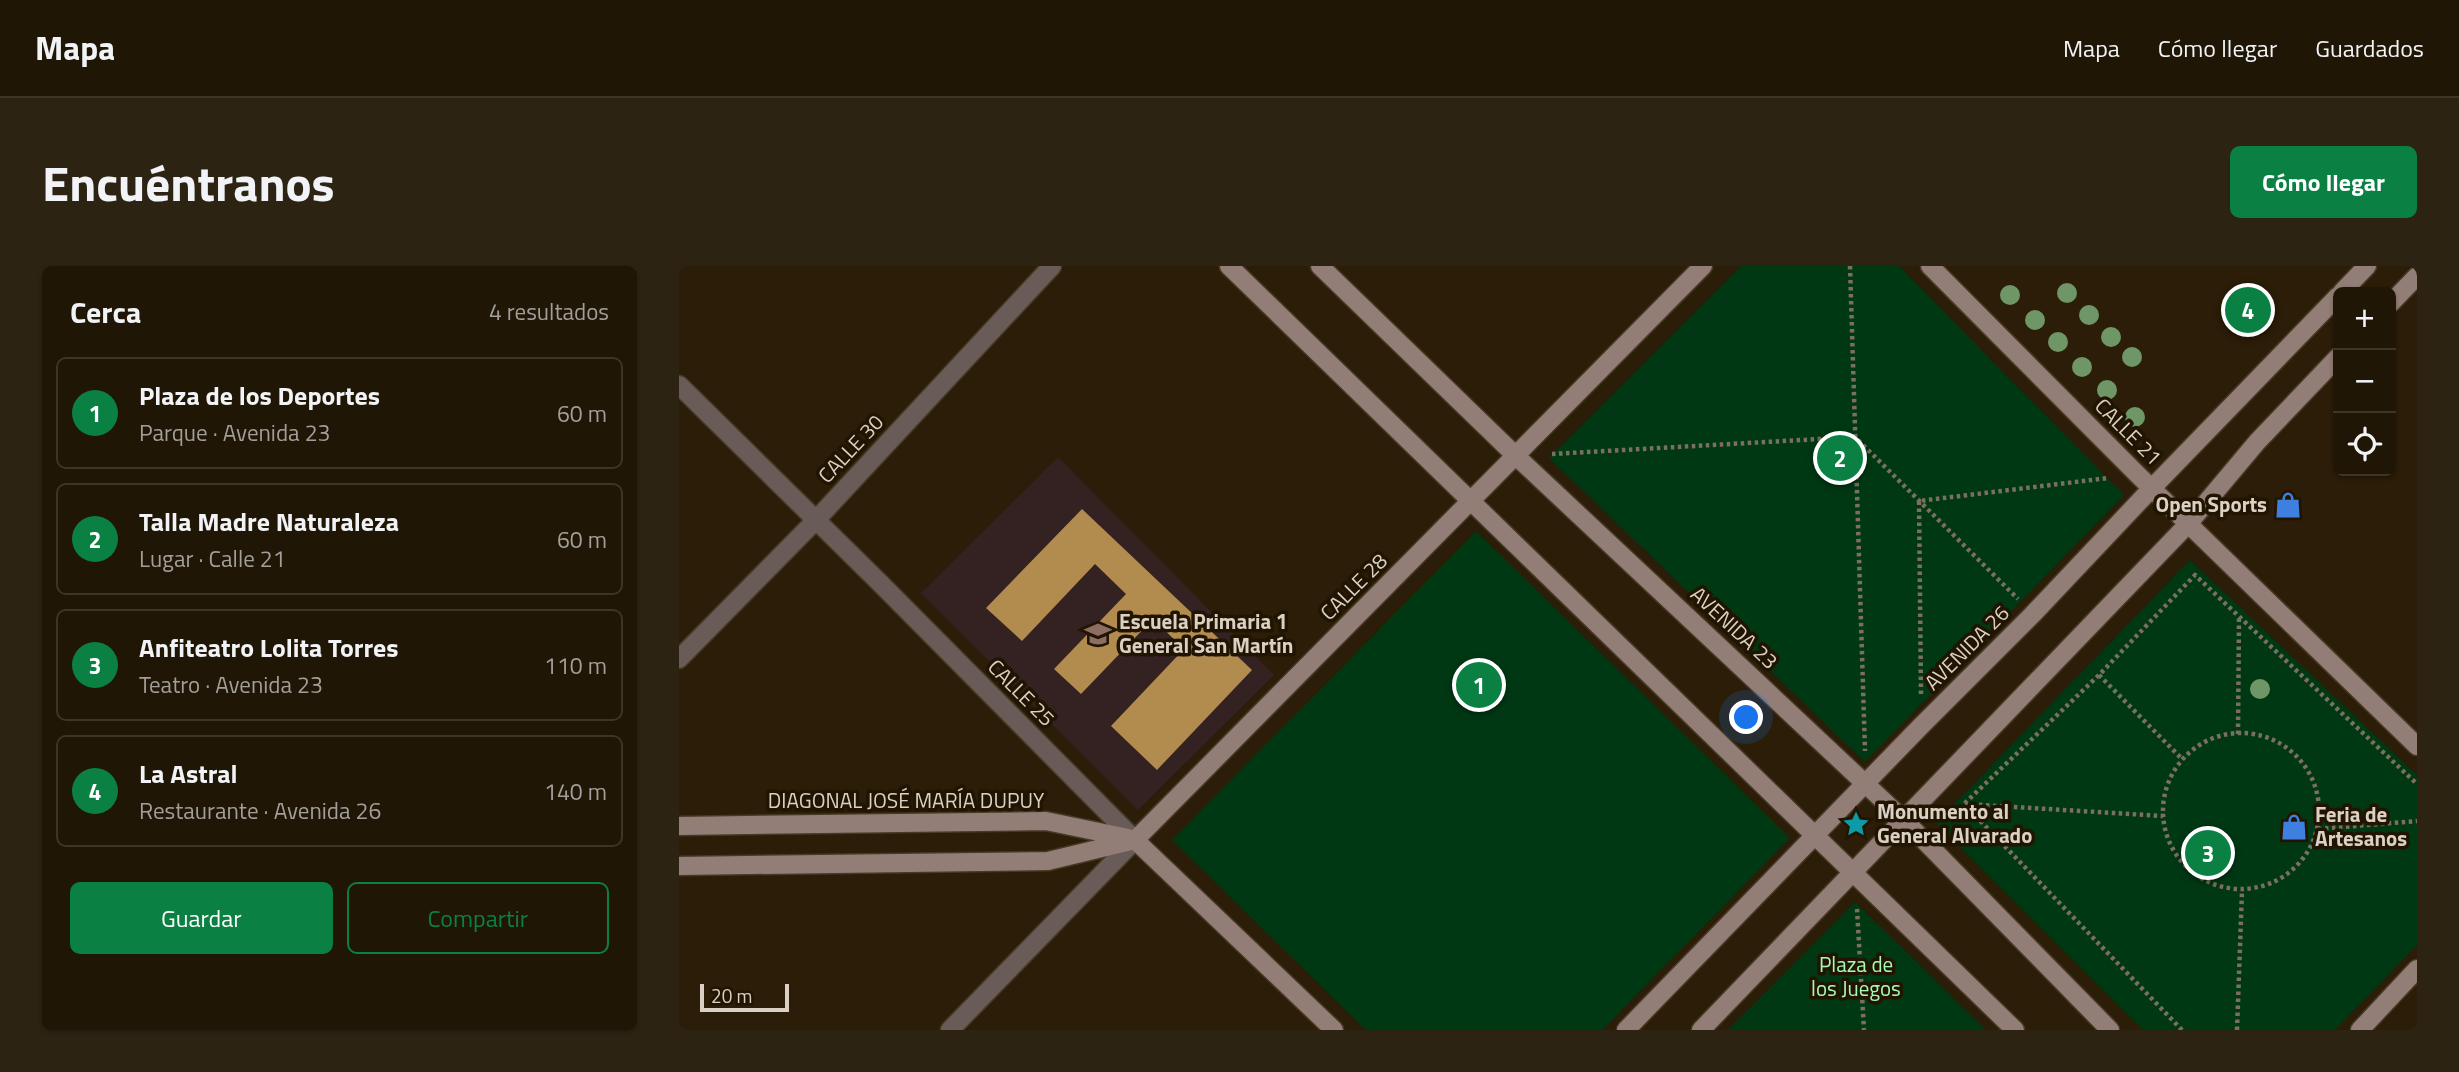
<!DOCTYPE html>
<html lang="es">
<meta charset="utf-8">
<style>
body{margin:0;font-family:"Titillium Web",sans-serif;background:#2d2313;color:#f1f3f6}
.controls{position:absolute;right:21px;top:21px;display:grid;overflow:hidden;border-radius:10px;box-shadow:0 2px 5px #0004}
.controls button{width:63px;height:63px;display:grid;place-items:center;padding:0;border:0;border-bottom:2px solid #3d3527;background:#201605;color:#f1f3f6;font:35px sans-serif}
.scale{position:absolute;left:21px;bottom:18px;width:89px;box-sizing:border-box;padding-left:7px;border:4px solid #dad1c4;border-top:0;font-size:19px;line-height:24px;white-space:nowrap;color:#dad1c4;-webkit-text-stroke:5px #211401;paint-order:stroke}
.you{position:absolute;left:1068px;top:452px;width:24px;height:24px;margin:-18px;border:5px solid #fff;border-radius:50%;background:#1a73e8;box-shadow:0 0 0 10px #1a73e833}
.badge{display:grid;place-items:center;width:46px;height:46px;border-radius:50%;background:#0b8043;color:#fff;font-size:23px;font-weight:700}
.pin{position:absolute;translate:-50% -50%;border:4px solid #fff;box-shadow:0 2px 7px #0006}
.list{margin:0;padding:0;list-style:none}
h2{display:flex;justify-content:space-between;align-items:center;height:91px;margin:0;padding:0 28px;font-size:30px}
h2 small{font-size:23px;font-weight:400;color:#a29f9a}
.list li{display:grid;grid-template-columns:46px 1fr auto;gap:21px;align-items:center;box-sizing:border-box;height:112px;margin:0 14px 14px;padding:0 14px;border:2px solid #3d3527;border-radius:10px}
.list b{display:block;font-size:26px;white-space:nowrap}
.list p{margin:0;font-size:23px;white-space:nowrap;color:#a29f9a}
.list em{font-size:23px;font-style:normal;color:#a29f9a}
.actions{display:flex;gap:14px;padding:21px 28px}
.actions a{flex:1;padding:16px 0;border:2px solid #0b8043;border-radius:10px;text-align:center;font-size:24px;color:#0b8043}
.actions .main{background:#0b8043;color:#fff}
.icon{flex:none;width:38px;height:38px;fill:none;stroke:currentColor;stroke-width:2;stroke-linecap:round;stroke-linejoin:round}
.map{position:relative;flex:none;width:1738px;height:764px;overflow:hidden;border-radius:10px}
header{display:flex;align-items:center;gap:42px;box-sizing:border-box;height:98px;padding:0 35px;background:#201605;border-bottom:2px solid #3d3527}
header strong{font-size:33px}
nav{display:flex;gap:38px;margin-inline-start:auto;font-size:24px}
.intro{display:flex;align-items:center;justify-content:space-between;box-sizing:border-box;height:168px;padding:0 42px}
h1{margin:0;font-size:49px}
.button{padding:18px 32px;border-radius:10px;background:#0b8043;color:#fff;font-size:24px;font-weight:700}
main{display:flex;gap:42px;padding:0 42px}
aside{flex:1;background:#201605;border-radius:10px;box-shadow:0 2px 5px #0004}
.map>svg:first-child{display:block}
.education{fill:#342122}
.green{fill:#003814}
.building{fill:#b28b4e}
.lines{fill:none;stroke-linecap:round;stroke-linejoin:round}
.street-casing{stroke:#473a25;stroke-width:21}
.secondary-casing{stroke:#473a25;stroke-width:21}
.path{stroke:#7b6f5d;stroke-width:4.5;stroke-dasharray:3.5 3.5;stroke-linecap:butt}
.street{stroke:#695c58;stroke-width:18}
.secondary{stroke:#937e77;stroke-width:18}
.tree{fill:#6f9667}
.labels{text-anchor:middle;stroke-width:7;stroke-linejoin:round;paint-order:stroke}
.street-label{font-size:21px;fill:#dad1c4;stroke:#211401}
.poi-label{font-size:21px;font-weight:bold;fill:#dad1c4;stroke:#211401;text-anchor:start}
.park-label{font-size:21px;fill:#a6f9b6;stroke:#211401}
</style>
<header>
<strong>Mapa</strong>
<nav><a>Mapa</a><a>Cómo llegar</a><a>Guardados</a></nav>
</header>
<div class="intro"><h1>Encuéntranos</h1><a class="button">Cómo llegar</a></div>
<main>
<aside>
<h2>Cerca<small>4 resultados</small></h2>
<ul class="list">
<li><span class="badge">1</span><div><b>Plaza de los Deportes</b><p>Parque · Avenida 23</p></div><em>60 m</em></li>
<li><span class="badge">2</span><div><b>Talla Madre Naturaleza</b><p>Lugar · Calle 21</p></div><em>60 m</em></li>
<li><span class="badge">3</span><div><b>Anfiteatro Lolita Torres</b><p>Teatro · Avenida 23</p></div><em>110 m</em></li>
<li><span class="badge">4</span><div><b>La Astral</b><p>Restaurante · Avenida 26</p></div><em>140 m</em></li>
</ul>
<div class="actions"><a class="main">Guardar</a><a>Compartir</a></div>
</aside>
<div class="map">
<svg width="1738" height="764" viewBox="0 0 1738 764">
<rect width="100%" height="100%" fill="#2b1d07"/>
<path class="education" d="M 379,191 L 595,409 L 459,544 L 242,327 Z"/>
<path class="green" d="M 1062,0 L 1220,0 L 1445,229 L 1186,496 L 870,192 Z
M 797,265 L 1111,572 L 923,764 L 687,764 L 493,574 Z
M 1511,294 L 1738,509 L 1738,679 L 1656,764 L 1464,764 L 1257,557 Z
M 1176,636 L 1307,764 L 1049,764 Z"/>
<path class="building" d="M 403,243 L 573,404 L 478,504 L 432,460 L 505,383 L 474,353 L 402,428 L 375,403 L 447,328 L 416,298 L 343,375 L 307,342 Z"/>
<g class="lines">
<g class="street-casing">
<path id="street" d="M 0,119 L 202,318 L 456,574 L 271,764
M 0,393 L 137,254 L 373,0"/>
</g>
<g class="secondary-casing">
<path id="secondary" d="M 550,0 L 1336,764
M 641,0 L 837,190 L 1226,555 L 1431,764
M 1251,0 L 1459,209 L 1738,480
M 1663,26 L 1688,0
M 1712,37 L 1738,10
M 0,560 L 367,555 L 449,572
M 456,574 L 1024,0
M 456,574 L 655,764
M 0,600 L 369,595 L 456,574
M 947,764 L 1242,460 L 1354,348 L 1473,222 L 1659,30
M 1022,764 L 1510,257 L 1578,176 L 1659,91
M 1681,764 L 1738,703"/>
</g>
<path class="path" d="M 1171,0 L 1186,485
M 873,188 L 1176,171 L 1339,333
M 1420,409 L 1502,492
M 1242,428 L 1240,235 L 1429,212
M1484 545a78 78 0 1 1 156 0a78 78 0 1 1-156 0Z
M 1559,468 L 1560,350
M 1286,538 L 1484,550
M 1639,563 L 1738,555
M 1178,643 L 1185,764
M 1503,764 L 1285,538 L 1420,409 L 1516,309 L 1738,518
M 1558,764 L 1563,625"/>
<use href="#street" class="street"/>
<use href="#secondary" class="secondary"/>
</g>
<g class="tree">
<circle cx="1388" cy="27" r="10"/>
<circle cx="1331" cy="29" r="10"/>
<circle cx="1410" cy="49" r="10"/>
<circle cx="1356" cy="54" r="10"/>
<circle cx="1432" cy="71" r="10"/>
<circle cx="1379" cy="76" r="10"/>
<circle cx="1453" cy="91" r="10"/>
<circle cx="1403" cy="101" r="10"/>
<circle cx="1428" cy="124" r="10"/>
<circle cx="1456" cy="151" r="10"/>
<circle cx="1581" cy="423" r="10"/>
</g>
<defs>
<g id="shop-bare" transform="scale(2.1)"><path d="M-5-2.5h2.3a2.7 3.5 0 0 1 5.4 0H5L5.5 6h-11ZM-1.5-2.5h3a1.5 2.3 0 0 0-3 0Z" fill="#3f7fe0" stroke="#211401" stroke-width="2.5" paint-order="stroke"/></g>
<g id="school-bare" transform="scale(2.1)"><path d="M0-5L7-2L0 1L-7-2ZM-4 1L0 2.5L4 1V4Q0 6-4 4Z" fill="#8d6e63" stroke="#211401" stroke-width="2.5" paint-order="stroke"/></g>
<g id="sight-bare" transform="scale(2.1)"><path d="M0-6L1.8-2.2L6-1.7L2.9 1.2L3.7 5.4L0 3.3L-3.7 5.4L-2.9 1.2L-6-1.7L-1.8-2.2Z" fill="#0f9aa8" stroke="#211401" stroke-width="2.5" paint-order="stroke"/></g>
</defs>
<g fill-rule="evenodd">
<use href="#shop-bare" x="1609" y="239"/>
<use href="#school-bare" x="419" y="368"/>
<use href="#sight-bare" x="1177" y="558"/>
<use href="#shop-bare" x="1615" y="561"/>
</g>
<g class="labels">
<g class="street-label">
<text transform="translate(1449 166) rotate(45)" y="7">CALLE 21</text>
<text transform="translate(172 183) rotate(-47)" y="7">CALLE 30</text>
<text transform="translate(675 321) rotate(-45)" y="7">CALLE 28</text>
<text transform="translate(1055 362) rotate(43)" y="7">AVENIDA 23</text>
<text transform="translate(1288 382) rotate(-45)" y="7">AVENIDA 26</text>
<text transform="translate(342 427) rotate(45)" y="7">CALLE 25</text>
<text x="227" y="542">DIAGONAL JOSÉ MARÍA DUPUY</text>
</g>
<g class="poi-label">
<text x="1588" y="246" text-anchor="end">Open Sports</text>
<text x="440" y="363">Escuela Primaria 1<tspan x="440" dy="24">General San Martín</tspan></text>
<text x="1198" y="553">Monumento al<tspan x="1198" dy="24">General Alvarado</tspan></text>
<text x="1636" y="556">Feria de<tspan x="1636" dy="24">Artesanos</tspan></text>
</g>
<g class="park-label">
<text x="1177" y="706">Plaza de<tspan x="1177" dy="24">los Juegos</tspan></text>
</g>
</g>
</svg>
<div class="controls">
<button>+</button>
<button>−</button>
<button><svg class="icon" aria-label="locate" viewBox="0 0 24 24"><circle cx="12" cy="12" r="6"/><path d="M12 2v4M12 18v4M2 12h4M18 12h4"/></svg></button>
</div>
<div class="scale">20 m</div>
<div class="you"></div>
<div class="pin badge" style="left:800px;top:419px">1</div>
<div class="pin badge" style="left:1161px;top:192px">2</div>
<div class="pin badge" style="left:1529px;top:587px">3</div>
<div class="pin badge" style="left:1569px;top:44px">4</div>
</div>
</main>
